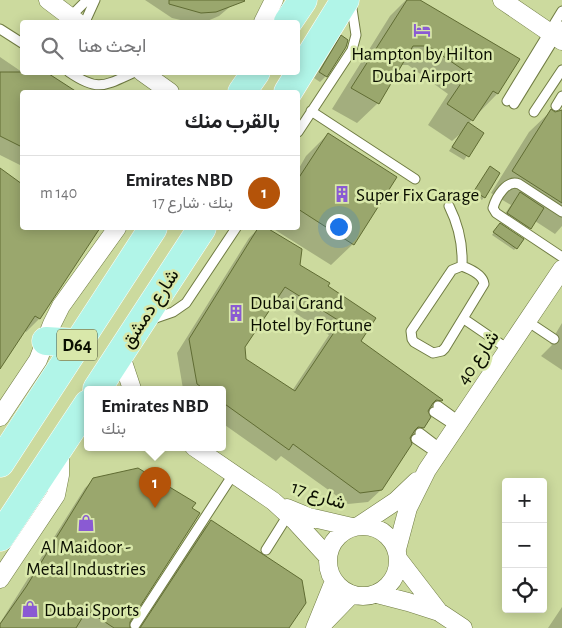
<!DOCTYPE html>
<html lang="ar">
<meta charset="utf-8">
<style>
body{margin:0;font-family:"Alegreya Sans",Vazirmatn,sans-serif;background:#f2f2f2;color:#202124;direction:rtl}
.controls{position:absolute;right:15px;bottom:15px;display:grid;overflow:hidden;border-radius:5px;box-shadow:0 2px 12px #0003}
.controls button{width:45px;height:45px;display:grid;place-items:center;padding:0;border:0;border-bottom:1px solid #e0e0e0;background:#fff;color:#202124;font:25px sans-serif}
.you{position:absolute;left:338px;top:226px;width:18px;height:18px;margin:-12px;border:4px solid #fff;border-radius:50%;background:#1a73e8;box-shadow:0 0 0 8px #1a73e833}
.badge{display:grid;place-items:center;width:32px;height:32px;border-radius:50%;background:#b45309;color:#fff;font-size:16px;font-weight:700}
.pin{position:absolute;translate:-50% -41px;filter:drop-shadow(0 1px 2px #0008)}
.pin::after{content:'';position:absolute;top:26px;width:18px;height:15px;background:inherit;clip-path:polygon(0 0,100% 0,50% 100%)}
.popup{position:absolute;left:84px;top:386px;width:142px;height:65px;box-sizing:border-box;display:grid;place-content:center;border-radius:5px;background:#fff;filter:drop-shadow(0 1px 4px #0005);font-size:16px;white-space:nowrap;color:#757577}
.popup b{font-size:19px;color:#202124}
.popup::after{content:'';position:absolute;left:50%;top:100%;margin-left:-10px;border:10px solid transparent;border-top-color:#fff}
.list{margin:0;padding:0;list-style:none}
h2{display:flex;justify-content:space-between;align-items:center;height:65px;margin:0;padding:0 20px;font-size:21px}
h2 small{font-size:16px;font-weight:400;color:#757577}
.list li{display:grid;grid-template-columns:32px 1fr auto;gap:15px;align-items:center;box-sizing:border-box;height:75px;padding:0 20px;border-top:1px solid #e0e0e0}
.list b{display:block;font-size:19px;white-space:nowrap}
.list p{margin:0;font-size:16px;white-space:nowrap;color:#757577}
.list em{font-size:16px;font-style:normal;color:#757577}
.icon{flex:none;width:28px;height:28px;fill:none;stroke:currentColor;stroke-width:2;stroke-linecap:round;stroke-linejoin:round}
.map{position:relative;flex:none;width:562px;height:628px;overflow:hidden;direction:ltr}
.search{position:absolute;background:#fff;box-shadow:0 2px 12px #0003;left:20px;top:20px;width:280px;height:55px;display:flex;align-items:center;gap:12px;box-sizing:border-box;padding:0 18px;border-radius:5px;color:#757577;font-size:19px}
.panel{position:absolute;background:#fff;box-shadow:0 2px 12px #0003;left:20px;top:90px;width:280px;height:140px;border-radius:5px;direction:rtl}
.map>svg:first-child{display:block}
.shadow{fill:#0003;fill-rule:evenodd}
.building{fill:#9aa76d;stroke:#606c33;fill-rule:evenodd}
.lines{fill:none;stroke-linecap:round;stroke-linejoin:round}
.service-casing{stroke:#707c43;stroke-width:11}
.minor-casing{stroke:#707c43;stroke-width:19}
.primary-casing{stroke:#fff;stroke-width:29}
.service{stroke:#fff;stroke-width:9}
.minor{stroke:#fff;stroke-width:18}
.primary{stroke:#b1f5e8;stroke-width:28}
.labels{text-anchor:middle;stroke-width:5;stroke-linejoin:round;paint-order:stroke}
.shield{fill:#d9e8aa;stroke:#484f33;stroke-width:1}
.shield-label{font-size:18px;font-weight:bold;fill:#0a0e00}
.poi-label{font-size:19px;fill:#0a0e00;stroke:#d9e8aa;text-anchor:start}
.street-label{font-size:19px;fill:#0a0e00;stroke:#d9e8aa}
</style>
<div class="map">
<svg width="562" height="628" viewBox="0 0 562 628">
<rect width="100%" height="100%" fill="#ccda9e"/>
<path class="shadow" d="M 145,0 L 238,0 L 219,16 L 205,22 L 189,22 L 172,18 Z
M 406,0 L 418,0 L 518,60 L 497,94 L 468,124 L 482,133 L 464,160 L 449,151 L 460,134 L 452,141 L 428,125 L 448,94 L 408,65 L 400,65 L 378,103 L 357,123 L 332,109 L 390,16 Z
M 342,37 L 326,76 L 320,82 L 314,78 L 336,42 Z
M 0,57 L 22,72 L 44,72 L 75,92 L 22,92 L 22,166 L 0,155 Z
M 551,111 L 555,114 L 562,112 L 562,226 L 555,234 L 535,221 L 524,233 L 502,218 L 511,205 L 491,193 L 529,132 Z
M 328,134 L 353,244 L 331,265 L 272,228 L 298,228 L 298,170 L 306,156 Z
M 0,169 L 22,185 L 22,228 L 98,228 L 39,319 L 26,332 L 24,330 L 0,366 Z
M 488,170 L 484,197 L 482,200 L 473,194 Z
M 498,227 L 516,248 L 514,250 L 492,235 Z
M 259,228 L 264,228 L 301,250 L 299,265 L 326,287 L 359,341 L 441,400 L 428,413 L 423,427 L 409,440 L 381,490 L 368,502 L 348,504 L 281,456 L 276,461 L 222,423 L 222,389 L 183,389 L 177,353 L 249,238 ZM 275,300 L 329,335 L 292,391 L 245,359 L 244,347 Z
M 562,323 L 562,370 L 541,356 L 552,345 L 550,343 Z
M 94,479 L 129,621 L 128,628 L 0,628 L 0,623 L 85,488 Z
M 211,522 L 288,628 L 139,628 L 202,530 Z
M 562,607 L 562,628 L 548,628 Z"/>
<path class="building" d="M 169,0 L 244,0 L 245,1 L 216,12 L 201,13 L 169,4 Z
M 407,0 L 420,0 L 520,59 L 498,94 L 493,91 L 473,121 L 447,104 L 468,73 L 428,46 L 413,46 L 379,104 L 351,88 Z
M 341,35 L 348,40 L 346,47 L 327,77 L 319,72 Z
M 0,72 L 46,72 L 77,92 L 22,92 L 22,147 L 0,136 Z
M 551,109 L 555,112 L 562,110 L 562,203 L 512,171 Z
M 468,122 L 484,133 L 469,157 L 452,147 Z
M 328,133 L 397,177 L 354,245 L 298,209 L 298,179 Z
M 490,166 L 500,173 L 485,198 L 474,191 Z
M 0,168 L 22,184 L 22,228 L 100,228 L 40,319 L 35,316 L 0,369 Z
M 520,192 L 544,208 L 531,229 L 507,213 Z
M 500,223 L 524,239 L 517,249 L 493,232 Z
M 258,228 L 267,228 L 302,249 L 300,265 L 330,283 L 328,286 L 376,318 L 361,341 L 443,400 L 442,401 L 436,400 L 433,403 L 428,411 L 431,417 L 424,428 L 418,427 L 415,430 L 410,438 L 412,444 L 382,490 L 360,493 L 293,444 L 289,450 L 222,402 L 222,389 L 204,389 L 197,384 L 189,339 ZM 285,287 L 341,322 L 295,391 L 246,359 L 245,347 Z
M 138,468 L 196,503 L 192,508 L 200,513 L 130,622 L 130,628 L 114,628 L 87,610 L 76,628 L 0,628 L 0,624 L 26,587 L 93,478 Z
M 211,520 L 302,580 L 306,603 L 289,628 L 140,628 Z"/>
<g class="lines">
<g class="service-casing">
<path id="service" d="M 70,17 L 87,0
M 85,22 L 95,0
M 0,29 L 22,43
M 69,72 C 98,92 104,86 135,72
M 507,101 L 562,11
M 514,104 L 562,26
M 556,106 L 562,96
M 311,111 L 415,179
M 534,112 L 562,70
M 298,132 L 352,50 L 356,35 L 351,2
M 449,206 C 459,226 463,244 462,266
M 562,212 L 519,184 C 507,179 496,197 493,208 L 496,213 L 562,257
M 462,266 C 470,269 483,275 484,284 L 445,348 L 442,351 L 433,353 L 414,342 L 412,339 L 411,331 L 452,270 Z
M 464,319 L 508,349
M 150,320 L 173,312 L 186,303 L 236,228
M 527,321 L 554,339
M 438,406 L 460,422
M 434,412 L 457,427
M 420,433 L 441,449
M 416,439 L 438,454
M 266,550 L 288,515
M 135,625 L 234,473"/>
</g>
<g class="minor-casing">
<path id="minor" d="M 48,0 L 77,22
M 502,0 L 562,41
M 263,22 L 274,0
M 142,72 L 170,92
M 120,353 L 132,389
M 0,417 L 38,360 L 52,324 L 61,306 L 117,228
M 194,447 L 273,501 L 294,520 L 328,557
M 287,508 L 309,517 L 352,527
M 360,525 L 396,501 L 417,481
M328 561a35 35 0 1 1 70 0a35 35 0 1 1-70 0Z
M 397,549 L 408,508 L 427,470 L 562,269
M 399,560 L 439,612
M 0,579 L 56,495 L 60,475 L 60,447
M 377,594 L 408,602 L 439,612 L 463,628
M 315,628 L 334,581
M 319,628 L 352,594"/>
</g>
<g class="primary-casing">
<path id="primary" d="M 288,22 L 303,0
M 242,92 L 256,72
M 288,92 L 345,0
M 46,341 L 78,343
M 97,389 L 202,228
M 0,463 L 153,228
M 0,537 L 88,404"/>
</g>
<use href="#service" class="service"/>
<use href="#minor" class="minor"/>
<use href="#primary" class="primary"/>
</g>
<defs>
<g id="hotel-bare" transform="scale(1.35)"><path d="M-6-4.5h1.5V1H6V5H4.5V3h-9V5H-6ZM-4 0a1.8 1.8 0 1 1 3.6 0ZM.5 0V-2.5h3Q6-2.5 6 0Z" fill="#8a5ad3" stroke="#d9e8aa" stroke-width="2.5" paint-order="stroke"/></g>
<g id="building-bare" transform="scale(1.35)"><path d="M-4-6H4V6H1V3H-1V6H-4ZM-2.5-4.3h1.7v1.8h-1.7ZM.8-4.3h1.7v1.8H.8ZM-2.5-1h1.7V.8h-1.7ZM.8-1h1.7V.8H.8Z" fill="#8a5ad3" stroke="#d9e8aa" stroke-width="2.5" paint-order="stroke"/></g>
<g id="shop-bare" transform="scale(1.35)"><path d="M-5-2.5h2.3a2.7 3.5 0 0 1 5.4 0H5L5.5 6h-11ZM-1.5-2.5h3a1.5 2.3 0 0 0-3 0Z" fill="#8a5ad3" stroke="#d9e8aa" stroke-width="2.5" paint-order="stroke"/></g>
</defs>
<g fill-rule="evenodd">
<use href="#hotel-bare" x="422" y="30"/>
<use href="#building-bare" x="342" y="194"/>
<use href="#building-bare" x="236" y="313"/>
<use href="#shop-bare" x="86" y="523"/>
<use href="#shop-bare" x="30" y="609"/>
</g>
<g class="labels">
<rect class="shield" x="57" y="329.5" width="40" height="31" rx="4"/>
<g class="shield-label">
<text x="77" y="351">D64</text>
</g>
<g class="poi-label">
<text x="422" y="60" text-anchor="middle">Hampton by Hilton<tspan x="422" dy="22">Dubai Airport</tspan></text>
<text x="356" y="201">Super Fix Garage</text>
<text x="250" y="309">Dubai Grand<tspan x="250" dy="22">Hotel by Fortune</tspan></text>
<text x="86" y="553" text-anchor="middle">Al Maidoor -<tspan x="86" dy="22">Metal Industries</tspan></text>
<text x="44" y="616">Dubai Sports</text>
</g>
<g class="street-label">
<text transform="translate(149 308) rotate(-57)" y="7">شارع دمشق</text>
<text transform="translate(477 357) rotate(-56)" y="7">شارع 40</text>
<text transform="translate(319 494) rotate(18)" y="7">شارع 17</text>
</g>
</g>
</svg>
<div class="controls">
<button>+</button>
<button>−</button>
<button><svg class="icon" aria-label="locate" viewBox="0 0 24 24"><circle cx="12" cy="12" r="6"/><path d="M12 2v4M12 18v4M2 12h4M18 12h4"/></svg></button>
</div>
<div class="you"></div>
<div class="pin badge" style="left:155px;top:508px">1</div>
<div class="popup"><b>Emirates NBD</b>بنك</div>
<div class="search"><svg class="icon" aria-label="search" viewBox="0 0 24 24"><circle cx="10" cy="10" r="6"/><path d="M15 15l6 6"/></svg>ابحث هنا</div>
<section class="panel">
<h2>بالقرب منك<small></small></h2>
<ul class="list">
<li><span class="badge">1</span><div><b>Emirates NBD</b><p>بنك · شارع 17</p></div><em>140 m</em></li>
</ul>
</section>
</div>
